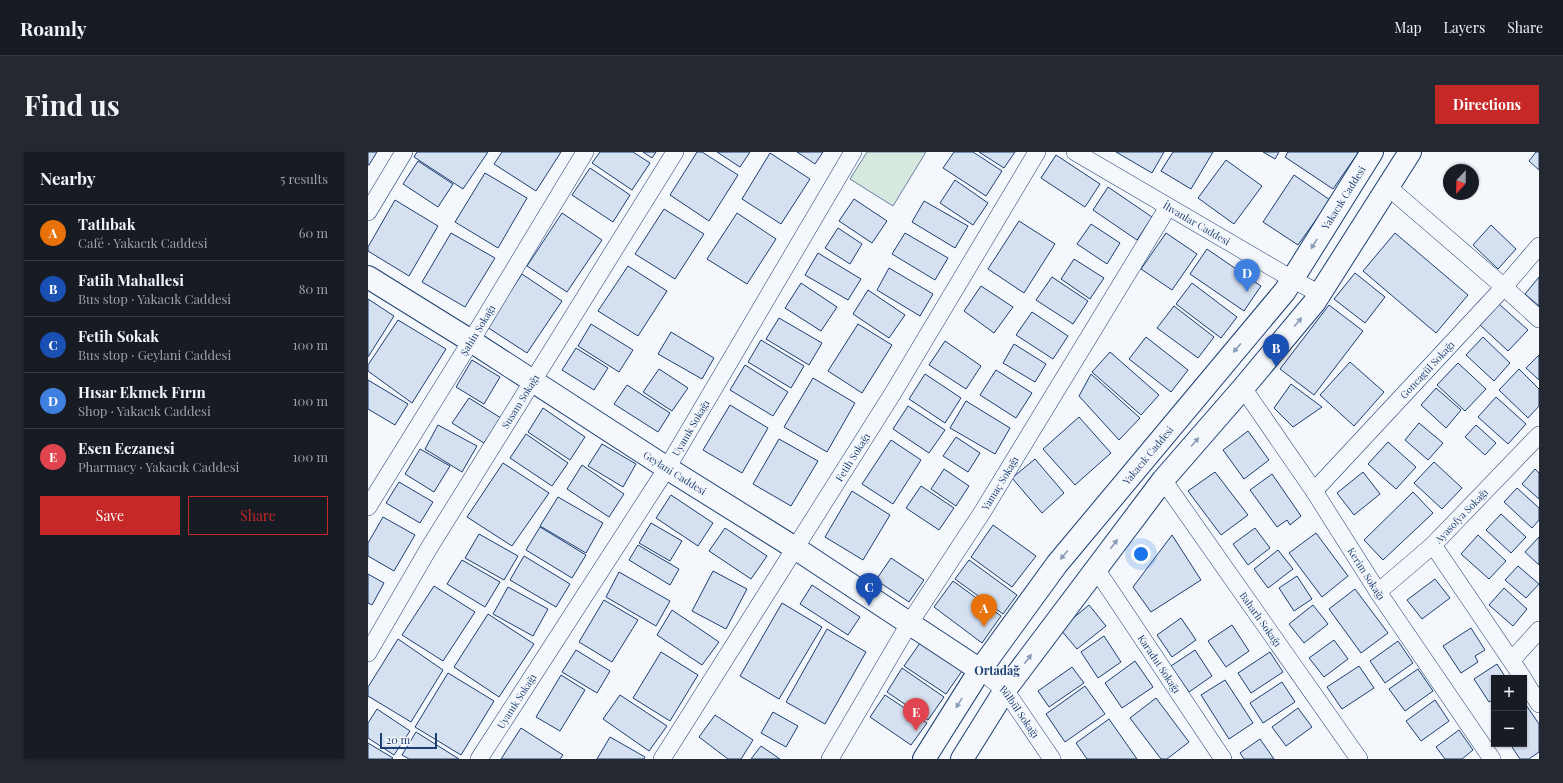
<!DOCTYPE html>
<meta charset="utf-8">
<style>
body{margin:0;font-family:"Playfair Display",serif;background:#242831;color:#f1f3f6}
.controls{position:absolute;right:12px;bottom:12px;display:grid;overflow:hidden;border-radius:0px;box-shadow:0 1px 3px #0004}
.controls button{width:36px;height:36px;display:grid;place-items:center;padding:0;border:0;border-bottom:1px solid #363941;background:#171b24;color:#f1f3f6;font:20px sans-serif}
.compass{position:absolute;left:1075px;top:12px;width:36px;height:36px;border-radius:50%;background:#171b24;box-shadow:0 1px 3px #0004;rotate:202deg}
.scale{position:absolute;left:12px;bottom:10px;width:57px;box-sizing:border-box;padding-left:4px;border:2px solid #1d3f73;border-top:0;font-size:11px;line-height:14px;white-space:nowrap;color:#1d3f73;-webkit-text-stroke:3px #f4f7fb;paint-order:stroke}
.you{position:absolute;left:773px;top:402px;width:14px;height:14px;margin:-10px;border:3px solid #fff;border-radius:50%;background:#1a73e8;box-shadow:0 0 0 6px #1a73e833}
.badge{display:grid;place-items:center;width:26px;height:26px;border-radius:50%;background:#c62828;color:#fff;font-size:13px;font-weight:700}
.pin{position:absolute;translate:-50% -33px;filter:drop-shadow(0 1px 2px #0008)}
.pin::after{content:'';position:absolute;top:21px;width:14px;height:12px;background:inherit;clip-path:polygon(0 0,100% 0,50% 100%)}
.list{margin:0;padding:0;list-style:none}
h2{display:flex;justify-content:space-between;align-items:center;height:52px;margin:0;padding:0 16px;font-size:17px}
h2 small{font-size:13px;font-weight:400;color:#9ea1a6}
.list li{display:grid;grid-template-columns:26px 1fr auto;gap:12px;align-items:center;box-sizing:border-box;height:56px;padding:0 16px;border-top:1px solid #363941}
.list b{display:block;font-size:15px;white-space:nowrap}
.list p{margin:0;font-size:13px;white-space:nowrap;color:#9ea1a6}
.list em{font-size:13px;font-style:normal;color:#9ea1a6}
.actions{display:flex;gap:8px;padding:12px 16px}
.actions a{flex:1;padding:9px 0;border:1px solid #c62828;border-radius:0px;text-align:center;font-size:14px;color:#c62828}
.actions .main{background:#c62828;color:#fff}
.map{position:relative;flex:none;width:1171px;height:607px;overflow:hidden;border-radius:0px}
header{display:flex;align-items:center;gap:24px;box-sizing:border-box;height:56px;padding:0 20px;background:#171b24;border-bottom:1px solid #363941}
header strong{font-size:19px}
nav{display:flex;gap:22px;margin-inline-start:auto;font-size:14px}
.intro{display:flex;align-items:center;justify-content:space-between;box-sizing:border-box;height:96px;padding:0 24px}
h1{margin:0;font-size:28px}
.button{padding:10px 18px;border-radius:0px;background:#c62828;color:#fff;font-size:14px;font-weight:700}
main{display:flex;gap:24px;padding:0 24px}
aside{flex:1;background:#171b24;border-radius:0px;box-shadow:0 1px 3px #0004}
.map>svg:first-child{display:block}
.green{fill:#d7e8df;stroke:#687fa3}
.building{fill:#d5e0f0;stroke:#1d3f73}
.lines{fill:none;stroke-linecap:round;stroke-linejoin:round}
.street-casing{stroke:#1d3f73;stroke-width:18}
.secondary-casing{stroke:#1d3f73;stroke-width:24}
.street{stroke:#f4f7fb;stroke-width:17}
.secondary{stroke:#f4f7fb;stroke-width:22}
.oneway{fill:#889bb7}
.labels{text-anchor:middle;stroke-width:3;stroke-linejoin:round;paint-order:stroke}
.street-label{font-size:10px;fill:#1d3f73;stroke:#f4f7fb}
.quarter-label{font-size:12px;font-weight:bold;fill:#1d3f73;stroke:#f4f7fb}
</style>
<header>
<strong>Roamly</strong>
<nav><a>Map</a><a>Layers</a><a>Share</a></nav>
</header>
<div class="intro"><h1>Find us</h1><a class="button">Directions</a></div>
<main>
<aside>
<h2>Nearby<small>5 results</small></h2>
<ul class="list">
<li><span class="badge" style="background:#e8710a">A</span><div><b>Tatlıbak</b><p>Café · Yakacık Caddesi</p></div><em>60 m</em></li>
<li><span class="badge" style="background:#1a4fb4">B</span><div><b>Fatih Mahallesi</b><p>Bus stop · Yakacık Caddesi</p></div><em>80 m</em></li>
<li><span class="badge" style="background:#1a4fb4">C</span><div><b>Fetih Sokak</b><p>Bus stop · Geylani Caddesi</p></div><em>100 m</em></li>
<li><span class="badge" style="background:#3f7fe0">D</span><div><b>Hısar Ekmek Fırın</b><p>Shop · Yakacık Caddesi</p></div><em>100 m</em></li>
<li><span class="badge" style="background:#e0444e">E</span><div><b>Esen Eczanesi</b><p>Pharmacy · Yakacık Caddesi</p></div><em>100 m</em></li>
</ul>
<div class="actions"><a class="main">Save</a><a>Share</a></div>
</aside>
<div class="map">
<svg width="1171" height="607" viewBox="0 0 1171 607">
<rect width="100%" height="100%" fill="#f4f7fb"/>
<path class="green" d="M 499,0 L 558,0 L 525,54 L 482,27 Z"/>
<path class="building" d="M 0,0 L 9,0 L 1,13 L 0,13 Z
M 49,0 L 120,0 L 95,37 L 46,5 Z
M 134,0 L 193,0 L 168,39 L 126,12 Z
M 232,0 L 265,0 L 282,11 L 264,38 L 224,11 Z
M 275,0 L 288,0 L 284,6 Z
M 329,0 L 334,0 L 370,23 L 341,69 L 302,43 Z
M 349,0 L 382,0 L 372,15 Z
M 429,0 L 455,0 L 447,12 Z
M 586,0 L 605,0 L 634,19 L 618,44 L 575,16 Z
M 611,0 L 647,0 L 636,16 Z
M 748,0 L 796,0 L 784,21 Z
M 805,0 L 845,0 L 823,37 L 793,19 Z
M 895,0 L 911,0 L 907,7 Z
M 920,0 L 989,0 L 990,1 L 965,37 L 917,5 Z
M 1168,0 L 1171,0 L 1171,18 L 1161,9 Z
M 402,1 L 442,27 L 413,72 L 374,47 Z
M 688,3 L 732,32 L 717,55 L 673,26 Z
M 858,8 L 894,34 L 866,72 L 830,46 Z
M 50,9 L 85,32 L 70,55 L 35,32 Z
M 222,16 L 262,43 L 245,70 L 204,43 Z
M 117,21 L 159,46 L 130,96 L 87,70 Z
M 926,23 L 962,48 L 930,93 L 895,70 Z
M 587,28 L 620,51 L 605,73 L 572,51 Z
M 740,35 L 784,65 L 769,88 L 725,58 Z
M 486,47 L 519,69 L 504,91 L 471,69 Z
M 27,48 L 70,74 L 41,124 L 0,99 L 0,95 Z
M 556,49 L 600,74 L 587,96 L 544,70 Z
M 296,57 L 336,82 L 307,127 L 267,102 Z
M 194,61 L 234,88 L 199,140 L 159,114 Z
M 369,61 L 408,87 L 379,132 L 339,107 Z
M 651,69 L 687,92 L 656,141 L 620,117 Z
M 723,72 L 752,91 L 739,112 L 709,92 Z
M 1123,73 L 1148,97 L 1130,117 L 1105,93 Z
M 470,76 L 494,92 L 482,112 L 457,96 Z
M 83,81 L 127,106 L 97,155 L 54,130 Z
M 537,81 L 580,106 L 567,128 L 524,102 Z
M 798,81 L 829,102 L 804,138 L 773,117 Z
M 1027,81 L 1100,143 L 1068,181 L 995,119 Z
M 839,97 L 893,134 L 876,159 L 822,122 Z
M 450,101 L 493,127 L 480,148 L 437,123 Z
M 706,107 L 736,126 L 722,147 L 693,127 Z
M 260,114 L 299,139 L 270,184 L 230,159 Z
M 521,116 L 565,142 L 552,164 L 509,138 Z
M 987,121 L 1017,145 L 997,171 L 966,147 Z
M 154,122 L 194,149 L 159,201 L 119,175 Z
M 684,125 L 720,149 L 705,172 L 668,148 Z
M 1171,125 L 1171,154 L 1157,142 Z
M 433,131 L 469,155 L 453,179 L 417,156 Z
M 824,131 L 869,165 L 853,186 L 808,152 Z
M 613,134 L 645,155 L 626,181 L 596,159 Z
M 500,138 L 537,163 L 521,186 L 485,162 Z
M 0,147 L 26,164 L 0,205 Z
M 1131,152 L 1160,178 L 1140,199 L 1112,173 Z
M 961,153 L 995,179 L 946,243 L 912,217 Z
M 806,154 L 846,185 L 830,206 L 789,176 Z
M 664,160 L 700,184 L 685,207 L 648,183 Z
M 411,166 L 454,191 L 441,213 L 398,187 Z
M 30,168 L 78,197 L 44,251 L 0,219 L 0,213 Z
M 223,172 L 265,198 L 251,220 L 210,194 Z
M 490,172 L 524,193 L 494,241 L 460,219 Z
M 303,180 L 346,206 L 334,227 L 290,202 Z
M 778,185 L 820,218 L 803,240 L 761,207 Z
M 1115,185 L 1142,211 L 1126,229 L 1098,203 Z
M 393,188 L 436,214 L 423,236 L 380,210 Z
M 577,189 L 613,214 L 598,237 L 561,213 Z
M 646,192 L 678,212 L 667,230 L 635,211 Z
M 208,196 L 240,216 L 226,238 L 194,218 Z
M 742,200 L 791,243 L 773,263 L 724,220 Z
M 1171,203 L 1171,228 L 1158,216 Z
M 104,208 L 132,225 L 116,252 L 88,235 Z
M 982,210 L 1016,240 L 986,274 L 952,243 Z
M 1090,211 L 1118,237 L 1097,259 L 1069,233 Z
M 377,213 L 420,240 L 405,264 L 362,238 Z
M 291,217 L 320,236 L 304,259 L 275,240 Z
M 1151,217 L 1171,237 L 1171,254 L 1160,266 L 1131,238 Z
M 628,218 L 664,241 L 648,266 L 612,243 Z
M 557,222 L 593,246 L 577,271 L 541,247 Z
M 723,222 L 772,266 L 751,288 L 711,244 Z
M 445,226 L 487,251 L 459,300 L 416,275 Z
M 0,228 L 40,252 L 27,273 L 0,257 Z
M 923,232 L 954,255 L 925,275 L 906,256 Z
M 259,233 L 302,261 L 290,280 L 246,252 Z
M 1068,236 L 1093,258 L 1078,276 L 1053,253 Z
M 1128,245 L 1158,272 L 1140,292 L 1110,265 Z
M 101,246 L 133,266 L 116,291 L 84,271 Z
M 598,249 L 642,276 L 627,302 L 582,276 Z
M 362,253 L 400,276 L 374,321 L 335,298 Z
M 540,254 L 577,278 L 561,301 L 525,277 Z
M 175,256 L 217,285 L 202,308 L 160,280 Z
M 711,265 L 743,301 L 707,333 L 675,297 Z
M 1051,271 L 1075,291 L 1060,308 L 1037,288 Z
M 70,273 L 109,294 L 94,320 L 57,297 Z
M 1108,273 L 1128,291 L 1117,303 L 1097,285 Z
M 880,279 L 901,308 L 876,327 L 855,298 Z
M 158,282 L 200,311 L 184,334 L 142,306 Z
M 588,285 L 612,301 L 600,320 L 575,304 Z
M 411,287 L 450,309 L 423,354 L 385,332 Z
M 523,288 L 553,308 L 525,352 L 494,332 Z
M 1020,290 L 1048,315 L 1028,337 L 1000,312 Z
M 234,292 L 268,312 L 255,335 L 220,314 Z
M 52,297 L 82,314 L 66,340 L 37,322 Z
M 667,307 L 696,341 L 674,361 L 644,326 Z
M 1066,310 L 1094,336 L 1074,357 L 1046,331 Z
M 135,311 L 181,341 L 144,394 L 99,365 Z
M 214,313 L 256,342 L 241,365 L 199,337 Z
M 576,317 L 601,334 L 588,354 L 563,337 Z
M 1167,317 L 1171,321 L 1171,347 L 1154,332 Z
M 847,320 L 880,363 L 853,383 L 820,339 Z
M 995,320 L 1012,342 L 986,363 L 969,341 Z
M 904,322 L 933,364 L 922,373 L 919,368 L 909,375 L 882,338 Z
M 31,330 L 65,350 L 52,371 L 18,351 Z
M 553,334 L 586,356 L 571,378 L 538,356 Z
M 1149,336 L 1171,356 L 1171,368 L 1164,376 L 1136,350 Z
M 484,339 L 522,363 L 495,408 L 457,385 Z
M 1045,340 L 1065,361 L 1015,408 L 996,388 Z
M 303,343 L 345,371 L 330,394 L 288,366 Z
M 190,345 L 235,371 L 218,401 L 172,374 Z
M 1133,362 L 1158,385 L 1143,401 L 1118,378 Z
M 15,365 L 47,383 L 26,419 L 0,404 L 0,391 Z
M 283,371 L 314,389 L 302,409 L 271,391 Z
M 625,373 L 668,404 L 644,435 L 603,405 Z
M 172,375 L 218,403 L 204,426 L 158,398 Z
M 357,376 L 399,404 L 383,427 L 341,399 Z
M 887,376 L 902,396 L 880,413 L 865,392 Z
M 948,381 L 980,424 L 954,445 L 921,401 Z
M 111,382 L 150,404 L 136,428 L 97,406 Z
M 804,383 L 833,428 L 783,460 L 765,435 Z
M 1110,383 L 1138,409 L 1121,427 L 1093,402 Z
M 1171,385 L 1171,413 L 1157,400 Z
M 270,393 L 311,417 L 302,433 L 261,408 Z
M 910,398 L 925,417 L 900,436 L 886,417 Z
M 156,404 L 202,432 L 188,455 L 142,428 Z
M 523,406 L 556,428 L 541,450 L 508,428 Z
M 94,408 L 132,430 L 117,455 L 79,432 Z
M 601,408 L 649,443 L 635,462 L 587,427 Z
M 1150,414 L 1171,432 L 1158,446 L 1137,428 Z
M 345,419 L 379,437 L 358,477 L 324,459 Z
M 251,420 L 302,449 L 288,474 L 238,445 Z
M 0,422 L 16,431 L 4,453 L 0,451 Z
M 929,424 L 944,447 L 926,459 L 911,436 Z
M 1067,427 L 1082,446 L 1054,467 L 1039,448 Z
M 585,429 L 633,464 L 614,491 L 566,455 Z
M 444,433 L 492,465 L 480,483 L 432,452 Z
M 66,434 L 107,460 L 75,509 L 34,483 Z
M 140,435 L 180,457 L 165,484 L 125,462 Z
M 1136,436 L 1159,457 L 1145,474 L 1121,453 Z
M 987,437 L 1020,481 L 993,501 L 961,457 Z
M 236,448 L 270,468 L 244,510 L 211,490 Z
M 414,451 L 454,475 L 411,547 L 372,524 Z
M 721,453 L 738,474 L 709,497 L 692,477 Z
M 945,453 L 960,472 L 936,491 L 921,472 Z
M 304,458 L 351,490 L 334,513 L 289,483 Z
M 120,462 L 166,492 L 131,545 L 86,515 Z
M 813,466 L 828,488 L 804,505 L 789,483 Z
M 864,473 L 881,499 L 858,515 L 840,489 Z
M 1103,476 L 1117,498 L 1107,504 L 1110,510 L 1093,521 L 1075,494 Z
M 459,477 L 498,500 L 457,572 L 418,550 Z
M 736,484 L 753,510 L 730,526 L 713,500 Z
M 30,487 L 75,518 L 43,570 L 0,544 L 0,535 Z
M 966,488 L 980,507 L 956,525 L 941,506 Z
M 1030,489 L 1045,511 L 1017,531 L 1002,509 Z
M 552,491 L 594,519 L 578,542 L 536,514 Z
M 208,498 L 242,519 L 229,541 L 194,520 Z
M 827,498 L 844,524 L 821,540 L 803,514 Z
M 293,500 L 330,523 L 302,569 L 265,546 Z
M 902,500 L 915,520 L 883,541 L 870,521 Z
M 767,509 L 785,535 L 754,556 L 737,531 Z
M 1129,512 L 1138,526 L 1126,526 L 1126,547 L 1121,550 L 1106,527 Z
M 991,514 L 1006,536 L 974,557 L 959,535 Z
M 704,515 L 716,531 L 681,555 L 670,539 Z
M 534,516 L 576,545 L 560,568 L 519,540 Z
M 1050,517 L 1065,539 L 1037,559 L 1021,537 Z
M 80,521 L 126,549 L 93,603 L 47,575 Z
M 193,523 L 217,538 L 192,579 L 168,565 Z
M 857,528 L 885,571 L 861,587 L 833,543 Z
M 914,530 L 927,550 L 895,571 L 882,551 Z
M 717,534 L 737,562 L 697,590 L 678,562 Z
M 252,543 L 299,574 L 281,599 L 235,567 Z
M 517,543 L 559,571 L 543,593 L 502,565 Z
M 788,546 L 821,590 L 799,607 L 793,607 L 762,566 Z
M 1067,548 L 1081,569 L 1053,589 L 1038,569 Z
M 1156,550 L 1171,572 L 1171,600 L 1161,607 L 1152,607 L 1142,592 L 1156,592 Z
M 930,556 L 944,575 L 918,594 L 904,575 Z
M 9,557 L 42,579 L 26,603 L 0,586 L 0,571 Z
M 405,560 L 430,574 L 418,595 L 393,581 Z
M 347,563 L 385,588 L 373,607 L 360,607 L 331,585 Z
M 741,567 L 769,607 L 719,607 L 708,591 Z
M 153,576 L 195,603 L 192,607 L 133,607 Z
M 1091,578 L 1105,598 L 1094,607 L 1077,607 L 1068,595 Z
M 48,580 L 91,607 L 41,607 L 34,603 Z
M 242,585 L 277,605 L 276,607 L 229,607 Z
M 892,587 L 906,607 L 876,607 L 872,601 Z
M 0,591 L 25,606 L 24,607 L 0,607 Z
M 393,594 L 412,607 L 383,607 Z"/>
<g class="lines">
<g class="street-casing">
<g id="street">
<path id="s1" d="M 707,0 L 924,127 L 952,142"/>
<path d="M 1020,35 L 1136,135 L 1171,167"/>
<path d="M 0,60 L 36,0"/>
<path id="s2" d="M 875,236 L 946,339 L 1010,440 L 1124,607"/>
<path id="s3" d="M 795,328 L 991,607"/>
<path id="s4" d="M 946,339 L 1136,135 L 1171,94"/>
<path id="s5" d="M 0,355 L 103,189 L 217,0"/>
<path d="M 1065,393 L 1155,526"/>
<path id="s6" d="M 728,417 L 855,607"/>
<path id="s7" d="M 1010,440 L 1065,393 L 1171,283"/>
<path id="s8" d="M 0,501 L 61,396 L 307,0"/>
<path d="M 1144,508 L 1171,478"/>
<path id="s9" d="M 612,518 L 637,538 L 684,607"/>
<path d="M 1156,528 L 1171,552"/>
<path id="s10" d="M 111,607 L 299,316 L 485,0"/>
<path id="s11" d="M 294,607 L 525,241 L 669,0"/>
<path id="s12" d="M 462,607 L 541,472 L 615,359 L 800,55"/>
</g>
</g>
<g class="secondary-casing">
<g id="secondary">
<path id="s13" d="M 0,125 L 103,189 L 299,316 L 427,396 L 612,518"/>
<path id="s14" d="M 556,607 L 612,518 L 689,412 L 917,139 L 1004,0"/>
<path d="M 594,607 L 637,538 L 795,328 L 875,236 L 946,151 L 1042,0"/>
</g>
</g>
<use href="#street" class="street"/>
<use href="#secondary" class="secondary"/>
</g>
<defs><path id="oneway-solid" d="M-6-.8H1V-3.2L6.5 0L1 3.2V.8H-6Z"/></defs>
<g class="oneway">
<use href="#oneway-solid" transform="translate(946 92) rotate(122)"/>
<use href="#oneway-solid" transform="translate(930 170) rotate(-50)"/>
<use href="#oneway-solid" transform="translate(869 196) rotate(130)"/>
<use href="#oneway-solid" transform="translate(827 290) rotate(-49)"/>
<use href="#oneway-solid" transform="translate(746 392) rotate(-53)"/>
<use href="#oneway-solid" transform="translate(696 403) rotate(130)"/>
<use href="#oneway-solid" transform="translate(660 507) rotate(-53)"/>
<use href="#oneway-solid" transform="translate(591 551) rotate(122)"/>
</g>
<g class="labels">
<g class="street-label">
<text dy="4" stroke="none"><textPath href="#s14" startOffset="702">Yakacık Caddesi</textPath></text>
<text dy="4" stroke="none"><textPath href="#s1" startOffset="141">İhvanlar Caddesi</textPath></text>
<text dy="4" stroke="none"><textPath href="#s5" startOffset="208">Şahin Sokağı</textPath></text>
<text dy="4" stroke="none"><textPath href="#s4" startOffset="166">Goncagül Sokağı</textPath></text>
<text dy="4" stroke="none"><textPath href="#s8" startOffset="294">Susam Sokağı</textPath></text>
<text dy="4" stroke="none"><textPath href="#s10" startOffset="393">Uyanık Sokağı</textPath></text>
<text dy="4" stroke="none"><textPath href="#s14" startOffset="378">Yakacık Caddesi</textPath></text>
<text dy="4" stroke="none"><textPath href="#s11" startOffset="357">Fetih Sokağı</textPath></text>
<text dy="4" stroke="none"><textPath href="#s13" startOffset="364">Geylani Caddesi</textPath></text>
<text dy="4" stroke="none"><textPath href="#s12" startOffset="324">Yamaç Sokağı</textPath></text>
<text dy="4" stroke="none"><textPath href="#s7" startOffset="113">Ayasofya Sokağı</textPath></text>
<text dy="4" stroke="none"><textPath href="#s2" startOffset="223">Kerim Sokağı</textPath></text>
<text dy="4" stroke="none"><textPath href="#s3" startOffset="170">Baharlı Sokağı</textPath></text>
<text dy="4" stroke="none"><textPath href="#s6" startOffset="114">Karadut Sokağı</textPath></text>
<text dy="4" stroke="none"><textPath href="#s10" startOffset="69">Uyanık Sokağı</textPath></text>
<text dy="4" stroke="none"><textPath href="#s9" startOffset="58">Bülbül Sokağı</textPath></text>
</g>
<g class="quarter-label">
<text x="629" y="523">Ortadağ</text>
</g>
</g>
</svg>
<div class="controls">
<button>+</button>
<button>−</button>
</div>
<svg class="compass" viewBox="-18 -18 36 36"><path d="M0-13l5 13h-10z" fill="#e53935"/><path d="M0 13l5-13h-10z" fill="#9ea1a6"/></svg>
<div class="scale">20 m</div>
<div class="you"></div>
<div class="pin badge" style="left:616px;top:475px;background:#e8710a">A</div>
<div class="pin badge" style="left:908px;top:215px;background:#1a4fb4">B</div>
<div class="pin badge" style="left:501px;top:454px;background:#1a4fb4">C</div>
<div class="pin badge" style="left:879px;top:140px;background:#3f7fe0">D</div>
<div class="pin badge" style="left:548px;top:579px;background:#e0444e">E</div>
</div>
</main>
